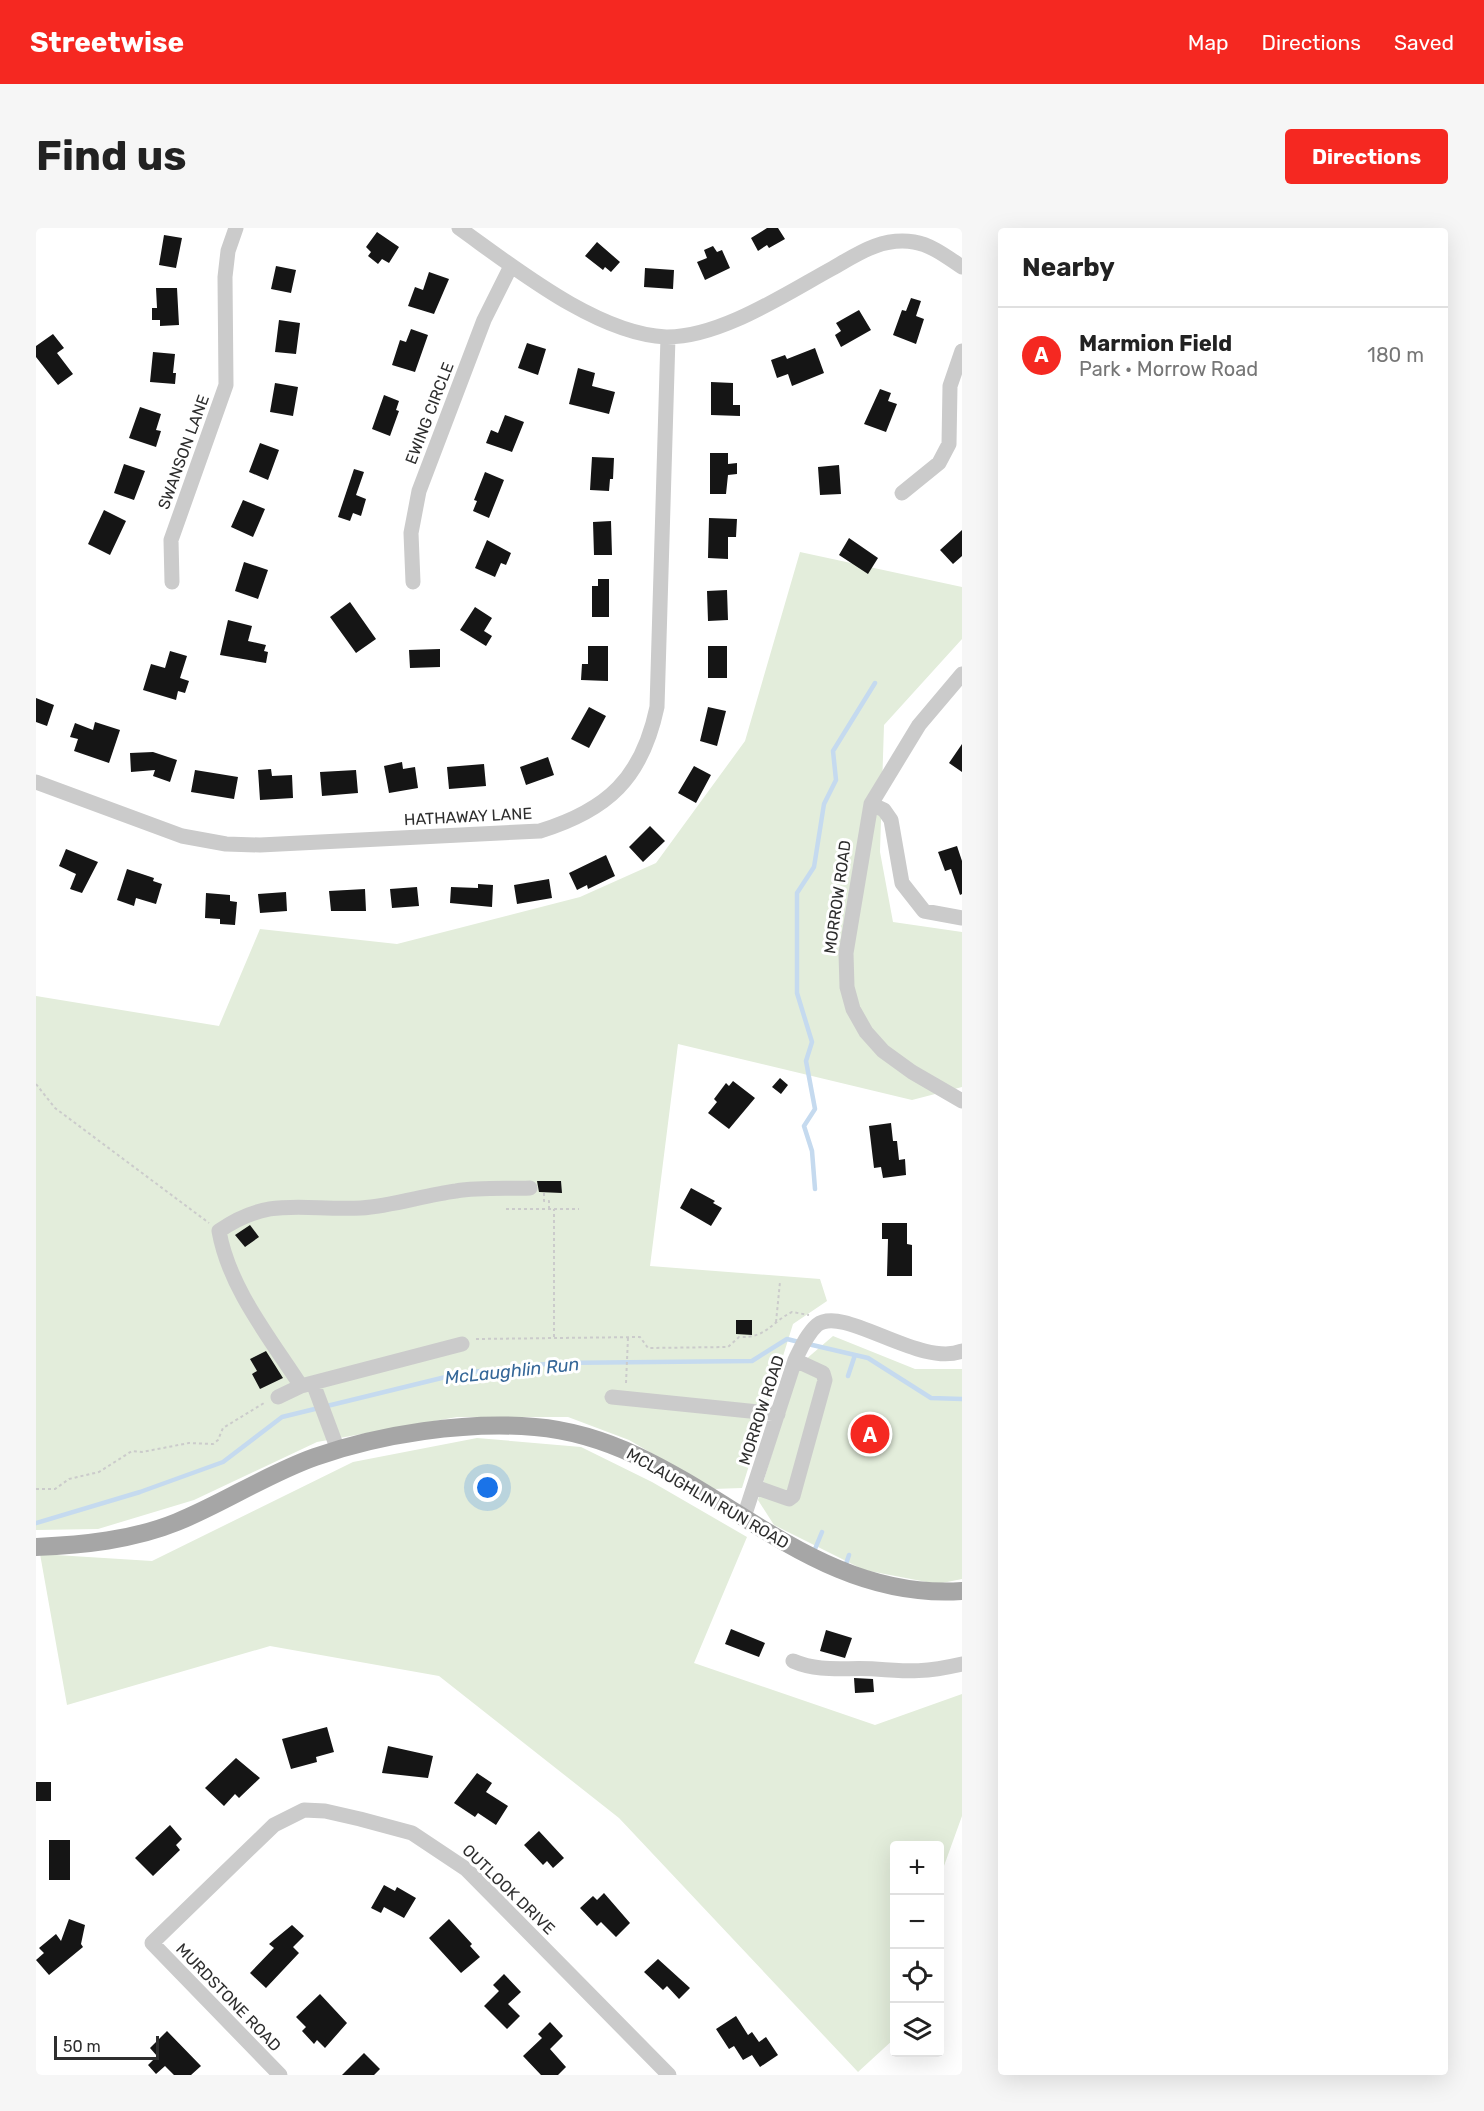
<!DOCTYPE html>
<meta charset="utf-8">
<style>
body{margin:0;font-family:Rubik,sans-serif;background:#f6f6f6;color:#222}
.controls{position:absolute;right:18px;bottom:18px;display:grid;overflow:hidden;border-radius:6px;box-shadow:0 6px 24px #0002}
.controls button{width:54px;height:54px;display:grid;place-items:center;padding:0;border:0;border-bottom:2px solid #e0e0e0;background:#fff;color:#222;font:30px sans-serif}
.scale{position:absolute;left:18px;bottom:15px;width:105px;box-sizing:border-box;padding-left:6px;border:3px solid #2e2e2e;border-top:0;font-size:16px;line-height:21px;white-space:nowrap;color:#2e2e2e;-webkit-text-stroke:4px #fff;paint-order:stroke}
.you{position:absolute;left:452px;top:1260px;width:21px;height:21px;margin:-15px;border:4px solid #fff;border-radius:50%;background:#1a73e8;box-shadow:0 0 0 9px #1a73e833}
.badge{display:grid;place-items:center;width:39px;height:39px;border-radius:50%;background:#f52821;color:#fff;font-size:20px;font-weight:700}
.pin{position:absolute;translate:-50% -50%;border:3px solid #fff;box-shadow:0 2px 6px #0006}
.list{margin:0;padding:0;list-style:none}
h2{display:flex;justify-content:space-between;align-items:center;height:78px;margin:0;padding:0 24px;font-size:26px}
h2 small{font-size:20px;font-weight:400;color:#767676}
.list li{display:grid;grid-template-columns:39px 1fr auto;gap:18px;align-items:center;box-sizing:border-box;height:96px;padding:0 24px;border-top:2px solid #e0e0e0}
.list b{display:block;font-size:22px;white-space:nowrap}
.list p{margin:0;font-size:20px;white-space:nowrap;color:#767676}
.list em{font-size:20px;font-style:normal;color:#767676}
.icon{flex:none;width:33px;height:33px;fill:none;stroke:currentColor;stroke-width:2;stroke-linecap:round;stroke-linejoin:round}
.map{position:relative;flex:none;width:926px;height:1847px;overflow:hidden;border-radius:6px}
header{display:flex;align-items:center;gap:36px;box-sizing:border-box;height:84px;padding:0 30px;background:#f52821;color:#fff}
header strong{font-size:28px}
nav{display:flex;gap:33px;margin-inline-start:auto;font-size:21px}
.intro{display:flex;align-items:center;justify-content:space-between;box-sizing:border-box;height:144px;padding:0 36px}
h1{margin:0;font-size:42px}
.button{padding:15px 27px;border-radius:6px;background:#f52821;color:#fff;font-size:21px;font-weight:700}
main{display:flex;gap:36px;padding:0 36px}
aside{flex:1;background:#fff;border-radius:6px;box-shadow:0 6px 24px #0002}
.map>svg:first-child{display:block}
.green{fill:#e3eddb}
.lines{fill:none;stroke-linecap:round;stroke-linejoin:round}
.stream{stroke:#c5daef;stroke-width:4.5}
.building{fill:#151515}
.path{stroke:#cbcbcb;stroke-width:2;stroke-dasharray:3 3;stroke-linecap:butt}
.minor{stroke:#cbcbcb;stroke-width:15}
.major{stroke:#a6a6a6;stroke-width:18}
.labels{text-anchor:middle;stroke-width:6;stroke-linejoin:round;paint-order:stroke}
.street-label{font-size:16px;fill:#2e2e2e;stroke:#fff}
.water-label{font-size:18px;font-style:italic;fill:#356798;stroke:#fff}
</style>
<header>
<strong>Streetwise</strong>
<nav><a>Map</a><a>Directions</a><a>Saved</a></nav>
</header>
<div class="intro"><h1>Find us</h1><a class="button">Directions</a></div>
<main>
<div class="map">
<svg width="926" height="1847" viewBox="0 0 926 1847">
<rect width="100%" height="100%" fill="#fff"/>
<path class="green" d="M 764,324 L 926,359 L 926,411 L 848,497 L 844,624 L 857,694 L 926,704 L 926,859 L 876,872 L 642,816 L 614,1038 L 784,1051 L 791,1073 L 757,1096 L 706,1260 L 677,1261 L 593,1212 L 532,1189 L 421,1189 L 281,1214 L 158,1272 L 62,1301 L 0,1302 L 0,768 L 183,798 L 224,701 L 361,716 L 544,669 L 620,635 L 709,513 Z
M 797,1108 L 879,1141 L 926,1141 L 926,1351 L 901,1356 L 828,1342 L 738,1297 L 722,1272 L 762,1138 Z
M 441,1210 L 545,1219 L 616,1254 L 711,1309 L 658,1435 L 839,1497 L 926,1466 L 926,1588 L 904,1649 L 904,1618 L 858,1618 L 858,1811 L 822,1844 L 583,1590 L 403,1448 L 234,1418 L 31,1477 L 4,1326 L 116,1333 L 317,1234 Z"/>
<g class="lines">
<path class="stream" d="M 779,961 L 776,923 L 768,898 L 779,881 L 770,833 L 776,814 L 761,765 L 761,665 L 778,639 L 788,576 L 800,552 L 797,523 L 839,455
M 772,1116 L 832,1130 L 895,1170 L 926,1171
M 812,1148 L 819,1127
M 0,1295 L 104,1264 L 187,1234 L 246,1189 L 426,1145 L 520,1135 L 716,1133 L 751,1111 L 763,1114
M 779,1321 L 786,1304
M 810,1336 L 813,1327"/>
</g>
<path class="building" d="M 731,0 L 742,0 L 749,11 L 733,20 L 731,17 L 722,23 L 715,10 Z
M 341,4 L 363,19 L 353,35 L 346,31 L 342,36 L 332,28 L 335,24 L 330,19 Z
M 128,7 L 146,10 L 140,40 L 123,37 Z
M 561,14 L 584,34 L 575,44 L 569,39 L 567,42 L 549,28 Z
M 677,18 L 681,24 L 686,22 L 694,40 L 669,52 L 661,34 L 671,30 L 668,22 Z
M 240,38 L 260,42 L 255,65 L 235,61 Z
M 609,40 L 638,42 L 637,61 L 608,59 Z
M 393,44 L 413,51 L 398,86 L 372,78 L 379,59 L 387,62 Z
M 120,60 L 141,60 L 143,97 L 124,98 L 124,92 L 116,92 L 116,80 L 121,80 Z
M 875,70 L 885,73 L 880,88 L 888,91 L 880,116 L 857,107 L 866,82 L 870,83 Z
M 823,82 L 835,102 L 805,119 L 799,107 L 805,103 L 800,95 Z
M 243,92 L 264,95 L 260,126 L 239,124 Z
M 375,101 L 392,107 L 379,144 L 356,137 L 364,112 L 370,114 Z
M 17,106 L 28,120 L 21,125 L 37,146 L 22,157 L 0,129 L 0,118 Z
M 491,115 L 510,121 L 502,147 L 482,140 Z
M 779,120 L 788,145 L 756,158 L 752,146 L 741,150 L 735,132 L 749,127 L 751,131 Z
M 117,124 L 139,126 L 137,145 L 140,145 L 139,156 L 114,154 Z
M 542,140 L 559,145 L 556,158 L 579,164 L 573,186 L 533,176 Z
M 675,154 L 697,155 L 697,177 L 704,177 L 704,188 L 675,187 Z
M 239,155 L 262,159 L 257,188 L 234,184 Z
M 844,161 L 855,165 L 852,173 L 861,176 L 850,204 L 828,196 Z
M 348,167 L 363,173 L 360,182 L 363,183 L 354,208 L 336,201 Z
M 104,179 L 125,186 L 120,202 L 125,203 L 120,219 L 93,210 Z
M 469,187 L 488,194 L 476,224 L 450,215 L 455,202 L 462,205 Z
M 224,215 L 243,222 L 232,252 L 213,244 Z
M 674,225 L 692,225 L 692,236 L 701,235 L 701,246 L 692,247 L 690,266 L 674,266 Z
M 556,229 L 578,230 L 577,251 L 574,251 L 573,263 L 554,262 Z
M 88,236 L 109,243 L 98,272 L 78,265 Z
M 803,237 L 805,266 L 784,267 L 782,239 Z
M 318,241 L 328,244 L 320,267 L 330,271 L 325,288 L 317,285 L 314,293 L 302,289 Z
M 449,244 L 468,252 L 453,290 L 437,283 L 441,273 L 438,272 Z
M 207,272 L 229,281 L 217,309 L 195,299 Z
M 68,282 L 90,293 L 74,327 L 52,316 Z
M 673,290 L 701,291 L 700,309 L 692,309 L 692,331 L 672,330 Z
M 575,293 L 576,327 L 558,327 L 557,294 Z
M 926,302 L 926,328 L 917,336 L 904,322 Z
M 813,310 L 842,330 L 832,346 L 803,327 Z
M 451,312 L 475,325 L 470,337 L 465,335 L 459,349 L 439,340 Z
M 208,334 L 232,342 L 222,371 L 199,363 Z
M 562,351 L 573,351 L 573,389 L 556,389 L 556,358 L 562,358 Z
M 691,362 L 692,392 L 672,393 L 671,363 Z
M 314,374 L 340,411 L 320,425 L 294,389 Z
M 439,379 L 456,390 L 448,403 L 456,408 L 450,418 L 424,402 Z
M 192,392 L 216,398 L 212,413 L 230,417 L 228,423 L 232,424 L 230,435 L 184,427 Z
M 552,418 L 572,418 L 572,453 L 545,452 L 546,436 L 552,436 Z
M 672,418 L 691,418 L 691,450 L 672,450 Z
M 404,421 L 404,439 L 374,440 L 373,422 Z
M 134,423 L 151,428 L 144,450 L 153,453 L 149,465 L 142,463 L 140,472 L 107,462 L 115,436 L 129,440 Z
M 0,470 L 18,477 L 11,498 L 0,494 Z
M 553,479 L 570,488 L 553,520 L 535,511 Z
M 672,479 L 690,483 L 681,518 L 664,513 Z
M 59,494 L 84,502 L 73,535 L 38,523 L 42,511 L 34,509 L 39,495 L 57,502 Z
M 926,516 L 926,544 L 913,535 Z
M 117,524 L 141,532 L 134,554 L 117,548 L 119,542 L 95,544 L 94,525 Z
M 512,529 L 518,547 L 490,557 L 484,539 Z
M 366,534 L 367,541 L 379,539 L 382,560 L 353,565 L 348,538 Z
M 448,536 L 450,558 L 413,561 L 411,539 Z
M 658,538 L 675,547 L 660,575 L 642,565 Z
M 235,541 L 236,548 L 256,547 L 257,570 L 224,572 L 222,542 Z
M 159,542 L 202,549 L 198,571 L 155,564 Z
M 320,542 L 322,565 L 286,568 L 284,544 Z
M 614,598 L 629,613 L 607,634 L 593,619 Z
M 921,618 L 926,633 L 926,666 L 924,667 L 915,641 L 909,643 L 902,624 Z
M 30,621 L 62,634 L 46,665 L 34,661 L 40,646 L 23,638 Z
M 570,627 L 579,648 L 552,661 L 551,657 L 541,662 L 533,645 Z
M 91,641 L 118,650 L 117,653 L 126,656 L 120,676 L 100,670 L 98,678 L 81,672 Z
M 513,651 L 516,670 L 481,676 L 478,657 Z
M 442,656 L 457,657 L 456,679 L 414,675 L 415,659 L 442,660 Z
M 381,659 L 383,678 L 356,680 L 354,661 Z
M 329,661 L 330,683 L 295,683 L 293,663 Z
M 250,664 L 251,683 L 224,685 L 222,666 Z
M 170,665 L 194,667 L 194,673 L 201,674 L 199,697 L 184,696 L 184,691 L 169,690 Z
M 744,850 L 752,857 L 745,866 L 736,859 Z
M 697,853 L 719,870 L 693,901 L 672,885 L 681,874 L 678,871 L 690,855 L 693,858 Z
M 855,895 L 857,913 L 861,913 L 863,932 L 869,931 L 870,947 L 847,950 L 845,939 L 838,940 L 833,898 Z
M 501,953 L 525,953 L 526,965 L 503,964 Z
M 655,960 L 679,973 L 677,975 L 686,980 L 675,998 L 644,980 Z
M 846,995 L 871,995 L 871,1016 L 876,1017 L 876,1048 L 851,1048 L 852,1011 L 846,1011 Z
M 214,997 L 223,1009 L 209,1019 L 199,1007 Z
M 700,1092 L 716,1092 L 716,1107 L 700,1106 Z
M 230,1123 L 247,1150 L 224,1161 L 216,1146 L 221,1143 L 214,1131 Z
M 695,1401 L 729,1415 L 723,1429 L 689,1416 Z
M 790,1402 L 816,1410 L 809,1430 L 784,1423 Z
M 818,1450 L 837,1451 L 838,1464 L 819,1465 Z
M 291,1499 L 298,1524 L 280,1529 L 281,1534 L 255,1541 L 246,1511 Z
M 352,1518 L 397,1528 L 392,1550 L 346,1545 Z
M 200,1530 L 224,1550 L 203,1570 L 199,1566 L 188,1578 L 169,1560 Z
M 441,1545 L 456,1555 L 450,1564 L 472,1578 L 460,1597 L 442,1585 L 439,1589 L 418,1575 Z
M 0,1554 L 15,1554 L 15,1573 L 0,1573 Z
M 134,1597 L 146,1611 L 140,1617 L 144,1622 L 117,1648 L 99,1630 Z
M 503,1603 L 528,1630 L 517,1640 L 511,1633 L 507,1637 L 488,1617 Z
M 13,1612 L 34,1612 L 34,1652 L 13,1652 Z
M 348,1657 L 359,1663 L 361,1659 L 380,1670 L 368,1690 L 348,1679 L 345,1685 L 335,1680 Z
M 568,1665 L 594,1695 L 580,1709 L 565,1694 L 561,1698 L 544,1680 L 557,1668 L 561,1672 Z
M 33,1691 L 49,1697 L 45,1716 L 47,1719 L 13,1747 L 0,1732 L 8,1725 L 3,1720 L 20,1706 L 25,1713 Z
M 413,1691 L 436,1716 L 434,1718 L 444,1729 L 425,1745 L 393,1710 Z
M 256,1697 L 268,1708 L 257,1719 L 263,1725 L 230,1760 L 214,1745 L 238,1720 L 233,1716 Z
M 622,1731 L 654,1760 L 643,1771 L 631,1758 L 627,1762 L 608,1744 Z
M 468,1746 L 485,1764 L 472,1776 L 484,1788 L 471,1801 L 448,1778 L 463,1763 L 457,1757 Z
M 284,1766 L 311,1795 L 289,1820 L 281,1812 L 278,1816 L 266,1803 L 270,1799 L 260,1789 Z
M 700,1788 L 712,1807 L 716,1804 L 723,1814 L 730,1809 L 742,1827 L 724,1839 L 716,1827 L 707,1832 L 698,1818 L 693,1821 L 680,1801 Z
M 514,1794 L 527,1808 L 514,1821 L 530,1839 L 522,1847 L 505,1847 L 487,1828 L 506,1810 L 502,1806 Z
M 131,1803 L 165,1838 L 155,1847 L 138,1847 L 129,1838 L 120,1846 L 112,1837 L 121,1828 L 114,1820 Z
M 328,1825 L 344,1841 L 338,1847 L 306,1847 Z"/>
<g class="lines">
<path class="path" d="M 0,856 L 19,880 L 173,995
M 508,965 L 508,973 L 513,973 L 513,981
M 470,981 L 543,981
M 740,1094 L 744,1054
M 518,1109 L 518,981
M 440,1111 L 604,1109 L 612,1120 L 692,1119 L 703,1109 C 731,1110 734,1095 756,1084 L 773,1087
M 590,1155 L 592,1110
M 0,1261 L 19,1261 L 33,1251 L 63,1244 L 96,1223 L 106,1224 L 153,1215 L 177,1216 L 182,1212 L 187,1200 L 228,1175"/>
<path class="minor" d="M 423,0 C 479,40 561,106 630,109 C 684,110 751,65 797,40 C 823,25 846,9 878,14 C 896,17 911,29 926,39
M 866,265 L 903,235 L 913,216 L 914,158 L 926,123
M 136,354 L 135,312 L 190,157 L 189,49 L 192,23 L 200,0
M 377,354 L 375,305 L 383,263 L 448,92 L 475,38
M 926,446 L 883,497 L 835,576 L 810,725 L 811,759 L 817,781 L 830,804 L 847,823 L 876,844 L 926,873
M 0,554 L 146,608 L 190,616 L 224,617 L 504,603 C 572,582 606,550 621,479 L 632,109
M 835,576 L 848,582 L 855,592 L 866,655 L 888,683 L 926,690
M 277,1155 L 302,1222
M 265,1158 C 234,1110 193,1060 183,1003 C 234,967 269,983 325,980 C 356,978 389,967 420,963 C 444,959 470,961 494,960
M 242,1169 L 265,1158 L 426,1116
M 576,1169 L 742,1186
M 719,1259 L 753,1271 L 757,1268 L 789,1152 L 787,1145 L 759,1132
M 708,1289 L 759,1132 C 765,1120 771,1106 781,1097 C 807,1076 884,1140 926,1123
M 757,1433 C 785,1445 810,1439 839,1441 C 874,1444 891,1444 926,1436
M 244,1847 L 116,1715 L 238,1597 L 268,1582 L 289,1583 L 324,1591 L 376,1605 L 430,1641 L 633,1847"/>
<path class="major" d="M 0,1319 C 47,1317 97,1312 141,1294 C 188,1275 231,1246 279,1229 C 344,1206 430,1193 499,1199 C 659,1212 757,1375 926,1363"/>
</g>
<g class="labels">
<g class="street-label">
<text transform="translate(393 185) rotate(-69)" y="6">EWING CIRCLE</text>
<text transform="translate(147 224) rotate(-70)" y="6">SWANSON LANE</text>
<text transform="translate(432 588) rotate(-3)" y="6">HATHAWAY LANE</text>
<text transform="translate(801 669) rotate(-82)" y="6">MORROW ROAD</text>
<text transform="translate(725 1182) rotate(-72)" y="6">MORROW ROAD</text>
<text transform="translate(672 1270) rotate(30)" y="6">MCLAUGHLIN RUN ROAD</text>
<text transform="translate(473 1661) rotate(44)" y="6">OUTLOOK DRIVE</text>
<text transform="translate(193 1769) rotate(46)" y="6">MURDSTONE ROAD</text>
</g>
<g class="water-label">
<text transform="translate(476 1143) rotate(-6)" y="6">McLaughlin Run</text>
</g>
</g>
</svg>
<div class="controls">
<button>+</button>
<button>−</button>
<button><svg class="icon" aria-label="locate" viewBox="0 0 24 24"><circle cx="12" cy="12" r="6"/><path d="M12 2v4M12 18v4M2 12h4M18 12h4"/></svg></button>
<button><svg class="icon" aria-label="layers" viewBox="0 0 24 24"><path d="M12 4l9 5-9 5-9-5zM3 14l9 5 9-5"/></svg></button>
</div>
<div class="scale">50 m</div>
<div class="you"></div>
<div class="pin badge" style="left:834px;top:1206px">A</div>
</div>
<aside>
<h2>Nearby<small></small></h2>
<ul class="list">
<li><span class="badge">A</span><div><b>Marmion Field</b><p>Park · Morrow Road</p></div><em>180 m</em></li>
</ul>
</aside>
</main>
